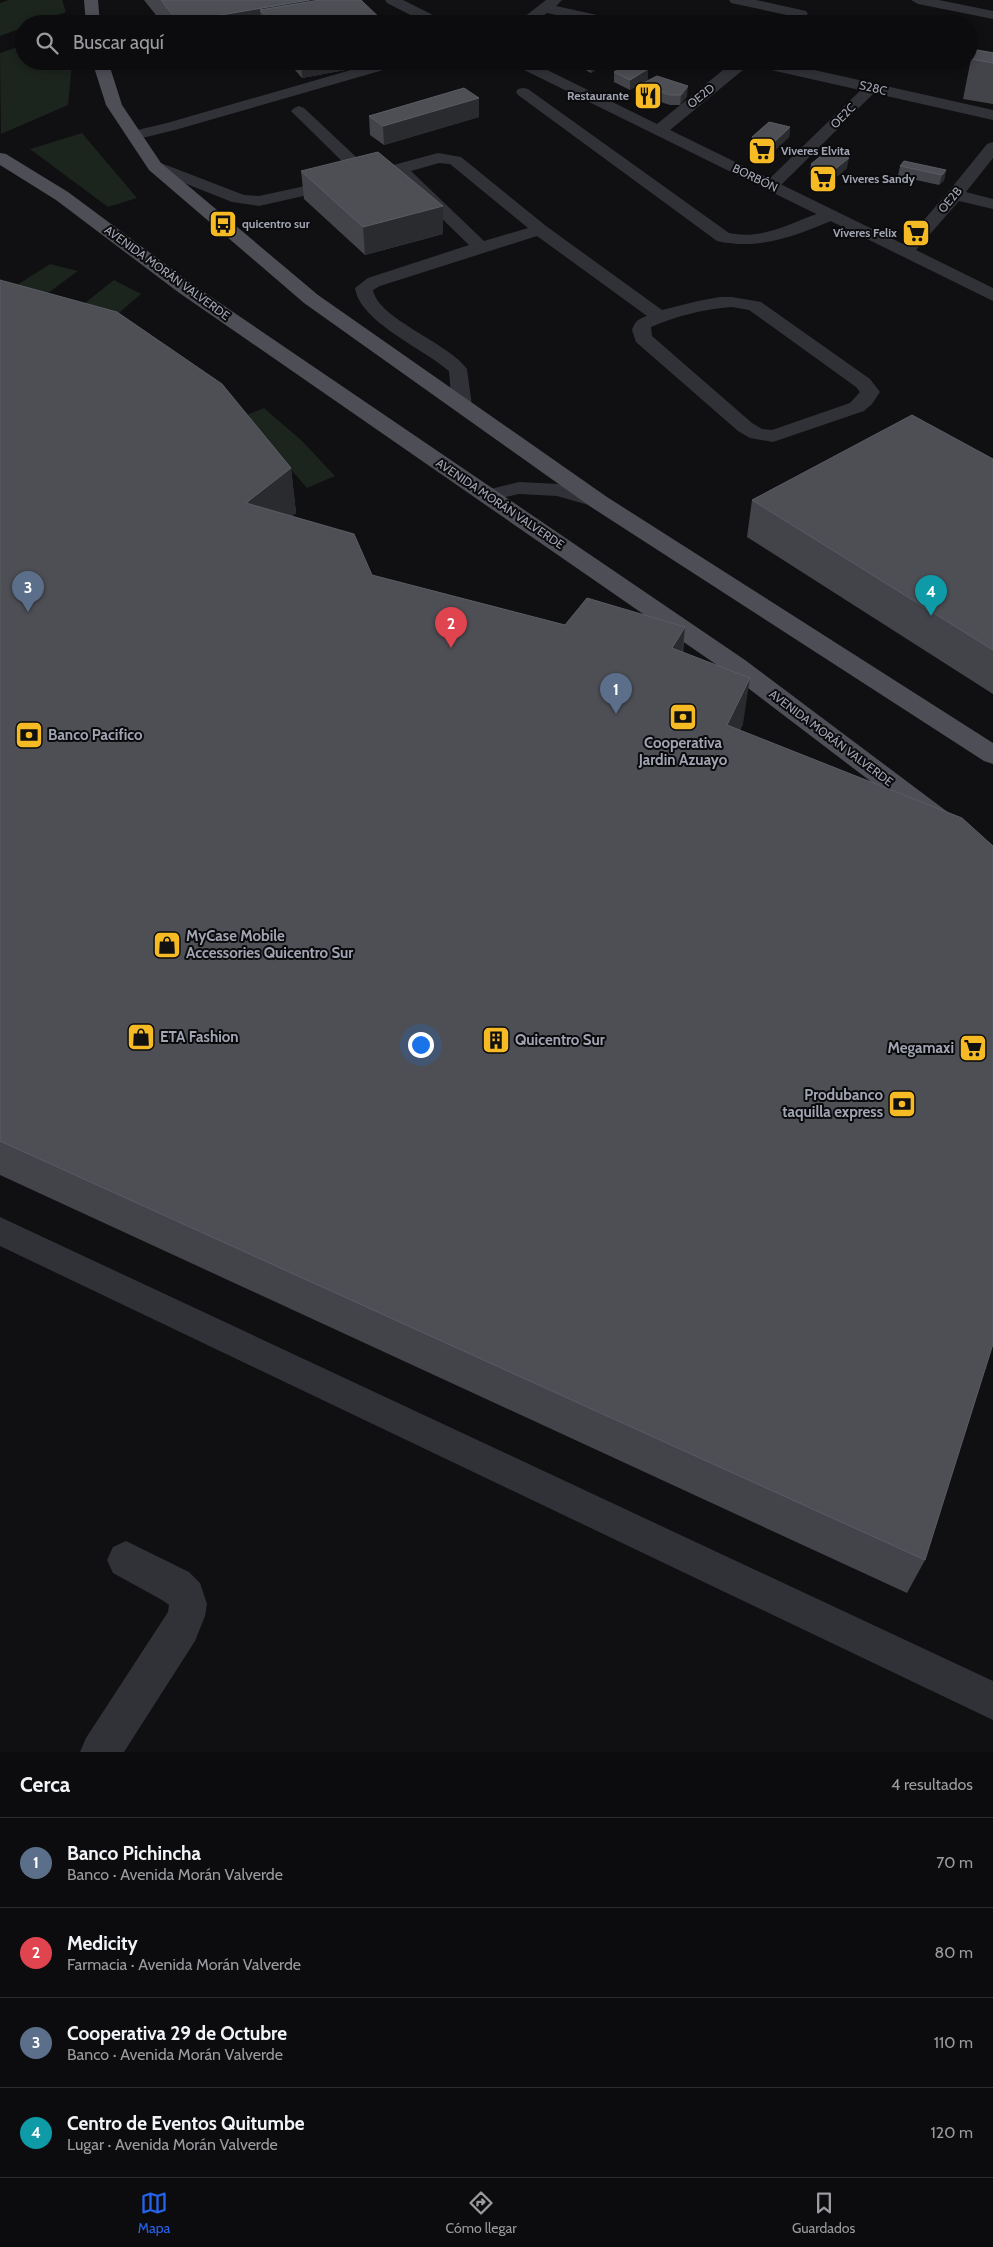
<!DOCTYPE html>
<html lang="es">
<meta charset="utf-8">
<style>
body{margin:0;font-family:Cabin,sans-serif;background:#151517;color:#f1f3f6}
.you{position:absolute;left:420px;top:1044px;width:18px;height:18px;margin:-12px;border:4px solid #fff;border-radius:50%;background:#1a73e8;box-shadow:0 0 0 8px #1a73e833}
.badge{display:grid;place-items:center;width:32px;height:32px;border-radius:50%;background:#2563eb;color:#fff;font-size:16px;font-weight:700}
.pin{position:absolute;translate:-50% -41px;filter:drop-shadow(0 1px 2px #0008)}
.pin::after{content:'';position:absolute;top:26px;width:18px;height:15px;background:inherit;clip-path:polygon(0 0,100% 0,50% 100%)}
.list{margin:0;padding:0;list-style:none}
h2{display:flex;justify-content:space-between;align-items:center;height:65px;margin:0;padding:0 20px;font-size:21px}
h2 small{font-size:16px;font-weight:400;color:#9a9b9e}
.list li{display:grid;grid-template-columns:32px 1fr auto;gap:15px;align-items:center;box-sizing:border-box;height:90px;padding:0 20px;border-top:1px solid #2c2c2e}
.list b{display:block;font-size:19px;white-space:nowrap}
.list p{margin:0;font-size:16px;white-space:nowrap;color:#9a9b9e}
.list em{font-size:16px;font-style:normal;color:#9a9b9e}
.icon{flex:none;width:28px;height:28px;fill:none;stroke:currentColor;stroke-width:2;stroke-linecap:round;stroke-linejoin:round}
.map{position:relative;flex:none;width:993px;height:1752px;overflow:hidden}
.search{position:absolute;background:#0c0c0e;box-shadow:0 2px 8px #0003;left:15px;right:15px;top:15px;height:55px;display:flex;align-items:center;gap:12px;box-sizing:border-box;padding:0 18px;border-radius:28px;color:#9a9b9e;font-size:19px}
.sheet{height:425px;background:#0c0c0e}
nav{display:flex;justify-content:space-around;align-items:center;box-sizing:border-box;height:70px;border-top:1px solid #2c2c2e;background:#0c0c0e;font-size:14px;color:#9a9b9e}
nav a{display:grid;justify-items:center;gap:2px}
nav .on{color:#2563eb}
.map>svg:first-child{display:block}
.green{fill:#1c241e}
.lines{fill:none;stroke-linecap:round;stroke-linejoin:round}
.lane{fill:#313237;fill-rule:evenodd}
.street{fill:#313237;fill-rule:evenodd}
.primary{fill:#4d4e56;fill-rule:evenodd}
.wall{fill:#43444a}
.shaded-wall{fill:#2a2b2f}
.building{fill:#4d4f55;stroke:#5a5c64}
.labels{text-anchor:middle;stroke-width:4;stroke-linejoin:round;paint-order:stroke}
.far-street-label{font-size:12px;fill:#a1a5b3;stroke:#0b0b0d}
.far-poi-label{font-size:12px;font-weight:bold;fill:#a1a5b3;stroke:#0b0b0d;text-anchor:start}
.poi-label{font-size:15px;font-weight:bold;fill:#a1a5b3;stroke:#0b0b0d;text-anchor:start}
</style>
<div class="map">
<svg width="993" height="1752" viewBox="0 0 993 1752">
<rect width="100%" height="100%" fill="#101012"/>
<path class="green" d="M 9,0 L 62,0 L 66,12 L 33,24 L 24,24 L 24,27 L 0,36 L 0,3 Z
M 24,45 L 24,61 L 70,61 L 72,64 L 68,105 L 1,134 L 0,53 Z
M 82,133 L 137,198 L 108,207 L 30,149 Z
M 50,264 L 78,271 L 48,293 L 0,296 Z
M 114,280 L 141,294 L 92,336 L 96,307 L 85,303 Z
M 264,408 L 302,441 L 335,476 L 307,488 L 274,450 L 237,419 Z"/>
<g class="lines">
<path class="lane" d="M 382,61 L 406,61 L 404,64 L 175,130 L 134,140 L 129,138 L 126,135 L 129,132 L 167,123 Z
M 871,84 L 876,85 L 878,88 L 876,91 L 777,189 L 765,189 L 763,186 L 765,183 L 866,85 Z
M 523,88 L 528,89 L 729,233 C 767,241 795,219 830,210 L 836,211 L 838,215 L 836,219 C 797,235 760,251 717,241 L 518,95 L 516,92 L 518,89 Z
M 299,106 L 304,108 L 371,171 L 438,153 L 461,157 L 546,226 L 662,310 L 698,301 L 720,297 L 732,297 L 761,302 L 870,379 L 880,392 L 872,404 L 864,411 L 773,442 L 750,438 L 738,431 L 636,342 L 632,330 C 635,321 638,319 647,316 L 537,236 L 380,286 L 373,290 C 378,319 449,343 467,369 L 472,406 L 469,410 L 462,412 L 455,410 L 452,406 L 449,371 C 424,349 360,322 355,288 L 368,278 L 469,245 L 397,175 L 259,206 L 232,202 L 149,169 L 147,166 L 149,163 L 161,163 L 244,195 L 259,196 L 356,175 L 294,114 L 291,111 L 294,108 ZM 439,163 L 450,164 L 528,228 L 484,241 L 411,171 ZM 732,307 L 749,310 L 856,387 L 860,392 L 850,403 L 772,430 L 762,429 L 752,423 L 652,336 L 651,327 C 677,316 703,309 732,307 Z
M 519,482 L 558,484 L 606,498 L 609,502 L 606,506 L 599,508 L 557,496 L 519,494 L 489,501 L 482,499 L 479,495 L 482,491 Z
M 0,1217 L 993,1681 L 993,1720 L 0,1246 Z"/>
<path class="street" d="M 385,0 L 403,0 L 445,21 L 447,24 L 428,24 L 387,3 Z
M 546,0 L 562,0 L 556,6 L 620,20 L 627,24 L 598,24 L 547,13 L 532,24 L 515,24 Z
M 729,0 L 756,0 L 806,11 L 808,14 L 801,18 L 731,3 Z
M 911,0 L 939,0 L 993,11 L 993,19 L 918,4 Z
M 969,48 L 993,52 L 993,62 L 969,57 Z
M 510,61 L 529,61 L 657,124 L 734,61 L 774,61 L 993,110 L 993,120 L 749,65 L 670,130 L 903,244 L 949,191 L 987,144 L 993,142 L 993,158 L 966,192 L 993,199 L 993,209 L 959,201 L 916,250 L 993,288 L 993,301 L 512,64 Z
M 126,1541 L 189,1572 L 200,1583 L 207,1604 L 205,1616 L 195,1641 L 124,1752 L 80,1752 L 86,1738 L 168,1612 L 169,1605 L 162,1600 L 113,1573 L 107,1560 L 113,1547 Z"/>
<path class="primary" d="M 84,0 L 98,0 L 100,24 L 86,24 Z
M 92,61 L 108,61 L 122,105 L 161,163 L 318,295 L 607,497 L 993,743 L 993,764 L 984,761 L 591,507 L 304,303 L 149,170 L 106,105 Z
M 0,153 L 6,154 L 68,192 L 192,284 L 745,660 L 993,846 L 993,870 L 983,867 L 727,672 L 178,292 L 56,200 L 0,165 Z"/>
</g>
<path class="wall" d="M 144,0 L 319,0 L 386,24 L 163,24 Z
M 993,53 L 993,104 L 963,99 L 971,59 Z
M 287,61 L 393,61 L 302,78 Z
M 577,61 L 608,61 L 591,73 L 577,65 Z
M 614,72 L 648,79 L 630,90 L 614,82 Z
M 639,85 L 687,96 L 680,105 L 670,105 L 639,95 Z
M 369,116 L 479,117 L 384,145 L 370,135 Z
M 790,127 L 789,137 L 769,156 L 751,147 L 752,137 Z
M 811,164 L 847,168 L 828,184 L 809,175 Z
M 900,166 L 946,170 L 944,180 L 939,185 L 898,176 Z
M 301,171 L 443,234 L 365,255 L 304,199 Z
M 0,280 L 291,468 L 296,513 L 292,516 L 372,575 L 565,625 L 685,627 L 683,653 L 743,724 L 740,730 L 925,1560 L 907,1593 L 0,1175 Z
M 993,459 L 993,694 L 747,537 L 752,500 Z"/>
<path class="shaded-wall" d="M 309,0 L 319,0 L 260,10 L 262,24 L 202,24 L 221,15 Z
M 301,61 L 393,61 L 302,78 Z
M 595,61 L 608,61 L 591,73 L 592,63 Z
M 648,69 L 648,79 L 630,90 L 630,80 Z
M 688,86 L 687,96 L 680,105 L 681,95 Z
M 479,98 L 479,117 L 384,145 L 383,126 Z
M 790,127 L 789,137 L 769,156 L 770,146 Z
M 849,158 L 847,168 L 828,184 L 829,174 Z
M 946,170 L 944,180 L 939,185 L 942,175 Z
M 443,206 L 443,234 L 365,255 L 363,227 Z
M 291,468 L 296,513 L 252,548 L 246,503 Z
M 685,627 L 680,673 L 672,648 Z
M 750,678 L 743,724 L 720,770 L 727,725 Z"/>
<path class="building" d="M 161,0 L 309,0 L 221,15 L 226,19 L 202,24 L 180,24 Z
M 320,0 L 361,0 L 386,24 L 273,24 L 260,10 Z
M 977,50 L 993,53 L 993,63 L 971,59 Z
M 587,61 L 595,61 L 592,63 Z
M 628,63 L 648,69 L 630,80 L 614,72 Z
M 657,76 L 688,86 L 681,95 L 670,95 L 639,85 Z
M 464,88 L 479,98 L 383,126 L 369,116 Z
M 769,122 L 790,127 L 770,146 L 752,137 Z
M 827,151 L 849,158 L 829,174 L 811,164 Z
M 378,152 L 443,206 L 363,227 L 301,171 Z
M 904,161 L 946,170 L 942,175 L 900,166 Z
M 0,280 L 117,312 L 222,384 L 291,468 L 246,503 L 354,534 L 372,575 L 565,625 L 587,598 L 685,627 L 672,648 L 750,678 L 727,725 L 962,818 L 993,846 L 993,1344 L 925,1560 L 0,1141 Z
M 912,415 L 993,459 L 993,650 L 752,500 Z"/>
<defs>
<g id="restaurant-square" transform="scale(1.4375)"><rect x="-9" y="-9" width="18" height="18" rx="4" fill="#f6ba24" stroke="#0b0b0d"/><path d="M-5-6h1v4h1v-4h1v4h1v-4h1v5L-1.5 .5V6h-2V.5L-5-1ZM5-6V6H3V1.5H1.5Q1.5-4 5-6Z" fill="#111"/></g>
<g id="supermarket-square" transform="scale(1.4375)"><rect x="-9" y="-9" width="18" height="18" rx="4" fill="#f6ba24" stroke="#0b0b0d"/><path d="M-6-5.5h2.5l.6 2H6L4.5 2H-2.5L-4.4-4H-6ZM-1.5 3.2a1.3 1.3 0 1 0 .1 0ZM3 3.2a1.3 1.3 0 1 0 .1 0Z" fill="#111"/></g>
<g id="bus-square" transform="scale(1.4375)"><rect x="-9" y="-9" width="18" height="18" rx="4" fill="#f6ba24" stroke="#0b0b0d"/><path d="M-5-6H5V4H4V6H2V4H-2V6H-4V4H-5ZM-3.5-4V0h7V-4ZM-3.5 1.2v1.5H-2V1.2ZM2 1.2v1.5H3.5V1.2Z" fill="#111"/></g>
<g id="bank-square" transform="scale(1.4375)"><rect x="-9" y="-9" width="18" height="18" rx="4" fill="#f6ba24" stroke="#0b0b0d"/><path d="M-6-4H6V4H-6ZM0-2.3a2.3 2.3 0 1 0 0 4.6a2.3 2.3 0 1 0 0-4.6Z" fill="#111"/></g>
<g id="shop-square" transform="scale(1.4375)"><rect x="-9" y="-9" width="18" height="18" rx="4" fill="#f6ba24" stroke="#0b0b0d"/><path d="M-5-2.5h2.3a2.7 3.5 0 0 1 5.4 0H5L5.5 6h-11ZM-1.5-2.5h3a1.5 2.3 0 0 0-3 0Z" fill="#111"/></g>
<g id="building-square" transform="scale(1.4375)"><rect x="-9" y="-9" width="18" height="18" rx="4" fill="#f6ba24" stroke="#0b0b0d"/><path d="M-4-6H4V6H1V3H-1V6H-4ZM-2.5-4.3h1.7v1.8h-1.7ZM.8-4.3h1.7v1.8H.8ZM-2.5-1h1.7V.8h-1.7ZM.8-1h1.7V.8H.8Z" fill="#111"/></g>
</defs>
<g fill-rule="evenodd">
<use href="#restaurant-square" x="648" y="96"/>
<use href="#supermarket-square" x="762" y="151"/>
<use href="#supermarket-square" x="823" y="179"/>
<use href="#bus-square" x="223" y="224"/>
<use href="#supermarket-square" x="916" y="233"/>
<use href="#bank-square" x="683" y="717"/>
<use href="#bank-square" x="29" y="735"/>
<use href="#shop-square" x="167" y="945"/>
<use href="#shop-square" x="141" y="1037"/>
<use href="#building-square" x="496" y="1040"/>
<use href="#supermarket-square" x="973" y="1048"/>
<use href="#bank-square" x="902" y="1104"/>
</g>
<g class="labels">
<g class="far-street-label">
<text transform="translate(873 88) rotate(13)" y="4">S28C</text>
<text transform="translate(701 96) rotate(-39)" y="4">OE2D</text>
<text transform="translate(843 116) rotate(-45)" y="4">OE2C</text>
<text transform="translate(755 178) rotate(26)" y="4">BORBÓN</text>
<text transform="translate(950 200) rotate(-50)" y="4">OE2B</text>
<text transform="translate(167 273) rotate(36)" y="4">AVENIDA MORÁN VALVERDE</text>
<text transform="translate(500 504) rotate(34)" y="4">AVENIDA MORÁN VALVERDE</text>
<text transform="translate(831 738) rotate(37)" y="4">AVENIDA MORÁN VALVERDE</text>
</g>
<g class="far-poi-label">
<text x="629" y="100" text-anchor="end">Restaurante</text>
<text x="781" y="155">Viveres Elvita</text>
<text x="842" y="183">Viveres Sandy</text>
<text x="242" y="228">quicentro sur</text>
<text x="897" y="237" text-anchor="end">Víveres Felix</text>
</g>
<g class="poi-label">
<text x="48" y="740">Banco Pacifico</text>
<text x="683" y="748" text-anchor="middle">Cooperativa<tspan x="683" dy="17">Jardin Azuayo</tspan></text>
<text x="186" y="941">MyCase Mobile<tspan x="186" dy="17">Accessories Quicentro Sur</tspan></text>
<text x="160" y="1042">ETA Fashion</text>
<text x="515" y="1045">Quicentro Sur</text>
<text x="954" y="1053" text-anchor="end">Megamaxi</text>
<text x="883" y="1100" text-anchor="end">Produbanco<tspan x="883" dy="17">taquilla express</tspan></text>
</g>
</g>
</svg>
<div class="you"></div>
<div class="pin badge" style="left:616px;top:714px;background:#5c6f8a">1</div>
<div class="pin badge" style="left:451px;top:648px;background:#e0444e">2</div>
<div class="pin badge" style="left:28px;top:612px;background:#5c6f8a">3</div>
<div class="pin badge" style="left:931px;top:616px;background:#0f9aa8">4</div>
<div class="search"><svg class="icon" aria-label="search" viewBox="0 0 24 24"><circle cx="10" cy="10" r="6"/><path d="M15 15l6 6"/></svg>Buscar aquí</div>
</div>
<section class="sheet">
<h2>Cerca<small>4 resultados</small></h2>
<ul class="list">
<li><span class="badge" style="background:#5c6f8a">1</span><div><b>Banco Pichincha</b><p>Banco · Avenida Morán Valverde</p></div><em>70 m</em></li>
<li><span class="badge" style="background:#e0444e">2</span><div><b>Medicity</b><p>Farmacia · Avenida Morán Valverde</p></div><em>80 m</em></li>
<li><span class="badge" style="background:#5c6f8a">3</span><div><b>Cooperativa 29 de Octubre</b><p>Banco · Avenida Morán Valverde</p></div><em>110 m</em></li>
<li><span class="badge" style="background:#0f9aa8">4</span><div><b>Centro de Eventos Quitumbe</b><p>Lugar · Avenida Morán Valverde</p></div><em>120 m</em></li>
</ul>
</section>
<nav>
<a class="on"><svg class="icon" aria-label="map" viewBox="0 0 24 24"><path d="M3 6l6-2 6 2 6-2v14l-6 2-6-2-6 2zM9 4v14M15 6v14"/></svg>Mapa</a>
<a><svg class="icon" aria-label="directions" viewBox="0 0 24 24"><path d="M12 3l9 9-9 9-9-9zM9 14v-3h6M13 9l2 2-2 2"/></svg>Cómo llegar</a>
<a><svg class="icon" aria-label="saved" viewBox="0 0 24 24"><path d="M7 4h10v16l-5-4-5 4z"/></svg>Guardados</a>
</nav>
